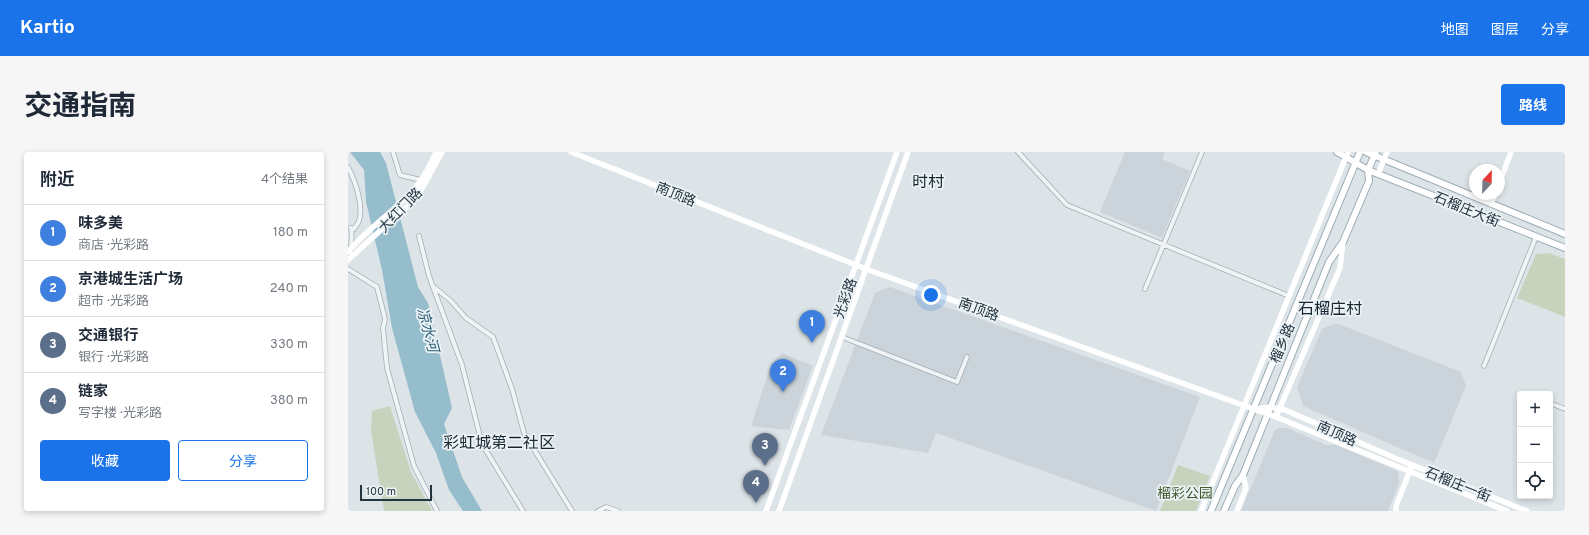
<!DOCTYPE html>
<html lang="zh">
<meta charset="utf-8">
<style>
body{margin:0;font-family:Overpass,"Noto Sans SC",sans-serif;background:#f6f6f7;color:#1f2937}
.controls{position:absolute;right:12px;bottom:12px;display:grid;overflow:hidden;border-radius:4px;box-shadow:0 2px 6px #0003}
.controls button{width:36px;height:36px;display:grid;place-items:center;padding:0;border:0;border-bottom:1px solid #e0e1e3;background:#fff;color:#1f2937;font:20px sans-serif}
.compass{position:absolute;left:1121px;top:12px;width:36px;height:36px;border-radius:50%;background:#fff;box-shadow:0 2px 6px #0003;rotate:22deg}
.scale{position:absolute;left:12px;bottom:10px;width:72px;box-sizing:border-box;padding-left:4px;border:2px solid #253540;border-top:0;font-size:11px;line-height:14px;white-space:nowrap;color:#253540;-webkit-text-stroke:3px #ecf3f6;paint-order:stroke}
.you{position:absolute;left:583px;top:143px;width:14px;height:14px;margin:-10px;border:3px solid #fff;border-radius:50%;background:#1a73e8;box-shadow:0 0 0 6px #1a73e833}
.badge{display:grid;place-items:center;width:26px;height:26px;border-radius:50%;background:#1a73e8;color:#fff;font-size:13px;font-weight:700}
.pin{position:absolute;translate:-50% -33px;filter:drop-shadow(0 1px 2px #0008)}
.pin::after{content:'';position:absolute;top:21px;width:14px;height:12px;background:inherit;clip-path:polygon(0 0,100% 0,50% 100%)}
.list{margin:0;padding:0;list-style:none}
h2{display:flex;justify-content:space-between;align-items:center;height:52px;margin:0;padding:0 16px;font-size:17px}
h2 small{font-size:13px;font-weight:400;color:#747a83}
.list li{display:grid;grid-template-columns:26px 1fr auto;gap:12px;align-items:center;box-sizing:border-box;height:56px;padding:0 16px;border-top:1px solid #e0e1e3}
.list b{display:block;font-size:15px;white-space:nowrap}
.list p{margin:0;font-size:13px;white-space:nowrap;color:#747a83}
.list em{font-size:13px;font-style:normal;color:#747a83}
.actions{display:flex;gap:8px;padding:12px 16px}
.actions a{flex:1;padding:9px 0;border:1px solid #1a73e8;border-radius:4px;text-align:center;font-size:14px;color:#1a73e8}
.actions .main{background:#1a73e8;color:#fff}
.icon{flex:none;width:22px;height:22px;fill:none;stroke:currentColor;stroke-width:2;stroke-linecap:round;stroke-linejoin:round}
.map{position:relative;flex:none;width:1217px;height:359px;overflow:hidden;border-radius:4px}
header{display:flex;align-items:center;gap:24px;box-sizing:border-box;height:56px;padding:0 20px;background:#1a73e8;color:#fff}
header strong{font-size:19px}
nav{display:flex;gap:22px;margin-inline-start:auto;font-size:14px}
.intro{display:flex;align-items:center;justify-content:space-between;box-sizing:border-box;height:96px;padding:0 24px}
h1{margin:0;font-size:28px}
.button{padding:10px 18px;border-radius:4px;background:#1a73e8;color:#fff;font-size:14px;font-weight:700}
main{display:flex;gap:24px;padding:0 24px}
aside{flex:1;background:#fff;border-radius:4px;box-shadow:0 2px 6px #0003}
.map>svg:first-child{display:block}
.built{fill:#cbd4da}
.green{fill:#c8d3bd}
.water{fill:#95bdcc}
.lines{fill:none;stroke-linecap:round;stroke-linejoin:round}
.street-casing{stroke:#a2acb2;stroke-width:5.5}
.primary-casing{stroke:#9bacb5;stroke-width:8}
.street{stroke:#f0f4f6;stroke-width:4}
.secondary{stroke:#fff;stroke-width:5.5}
.primary{stroke:#fff;stroke-width:6}
.labels{text-anchor:middle;stroke-width:3.5;stroke-linejoin:round;paint-order:stroke}
.street-label{font-size:14px;fill:#253540;stroke:#ecf3f6}
.park-label{font-size:14px;fill:#445d31;stroke:#ecf3f6}
.water-label{font-size:15px;font-style:italic;fill:#2c6077;stroke:#ecf3f6}
.quarter-label{font-size:16px;fill:#182630;stroke:#ecf3f6}
</style>
<header>
<strong>Kartio</strong>
<nav><a>地图</a><a>图层</a><a>分享</a></nav>
</header>
<div class="intro"><h1>交通指南</h1><a class="button">路线</a></div>
<main>
<aside>
<h2>附近<small>4个结果</small></h2>
<ul class="list">
<li><span class="badge" style="background:#3f7fe0">1</span><div><b>味多美</b><p>商店 · 光彩路</p></div><em>180 m</em></li>
<li><span class="badge" style="background:#3f7fe0">2</span><div><b>京港城生活广场</b><p>超市 · 光彩路</p></div><em>240 m</em></li>
<li><span class="badge" style="background:#5c6f8a">3</span><div><b>交通银行</b><p>银行 · 光彩路</p></div><em>330 m</em></li>
<li><span class="badge" style="background:#5c6f8a">4</span><div><b>链家</b><p>写字楼 · 光彩路</p></div><em>380 m</em></li>
</ul>
<div class="actions"><a class="main">收藏</a><a>分享</a></div>
</aside>
<div class="map">
<svg width="1217" height="359" viewBox="0 0 1217 359">
<rect width="100%" height="100%" fill="#dde4e8"/>
<path class="built" d="M 777,0 L 817,0 L 814,7 L 842,19 L 814,86 L 752,60 Z
M 542,135 L 852,245 L 808,359 L 588,281 L 580,301 L 473,283 L 527,141 Z
M 988,171 L 1113,220 L 1118,234 L 1086,311 L 955,254 L 949,235 L 974,177 Z
M 434,201 L 465,214 L 441,278 L 403,274 L 423,212 Z
M 930,276 L 939,276 L 978,293 L 988,293 L 1050,319 L 1051,331 L 1040,359 L 893,359 L 927,278 Z"/>
<path class="green" d="M 1201,101 L 1217,107 L 1217,165 L 1169,146 L 1188,102 Z
M 42,254 L 63,320 L 84,359 L 36,359 L 23,279 L 24,259 Z
M 830,313 L 862,324 L 848,359 L 812,359 Z"/>
<path class="water" d="M 2,0 L 32,0 L 38,11 L 70,135 L 80,151 L 104,256 L 96,272 L 114,325 L 134,359 L 115,359 L 101,338 L 88,301 L 67,260 L 44,176 L 34,118 L 18,50 L 16,18 Z"/>
<g class="lines">
<g class="street-casing">
<path id="street" d="M 45,0 L 52,23 L 73,28
M 670,0 L 719,53 L 941,144
M 0,15 C 7,29 16,53 11,69 C 10,72 7,75 6,77 L 3,76 C 5,85 2,94 3,103
M 71,84 L 81,124 L 114,213 L 134,292 L 175,359
M 0,117 L 29,135 L 37,167 L 35,176 L 39,216 L 66,314 L 89,359
M 86,135 L 103,149 L 118,166 L 145,185 L 164,237 L 176,281 L 224,359
M 797,137 L 854,0
M 494,185 L 609,230 L 619,205
M 1136,214 L 1188,85
M 1202,251 L 1217,257
M 250,359 L 258,355 L 270,359"/>
</g>
<g class="primary-casing">
<path id="primary" d="M 989,0 L 1020,18 L 1217,96
M 1018,0 L 1217,82
M 863,359 L 1012,0
M 876,359 L 887,334 L 895,323 L 981,110 L 995,90 L 1021,29 L 1020,18 L 1028,0"/>
</g>
<use href="#street" class="street"/>
<path class="secondary" d="M 223,0 L 518,117 L 928,265 L 1159,359
M 1030,22 L 1039,0
M 1151,32 L 1163,0
M 1143,52 L 1147,42
M 0,100 C 20,76 47,59 68,35 C 76,25 83,12 88,0
M 0,108 L 66,48 L 76,33 L 94,0
M 908,257 L 922,255 L 937,258 L 1047,306 L 1179,359
M 928,265 L 992,116 L 995,90
M 418,359 L 549,0
M 431,359 L 560,0
M 853,359 L 1000,0
M 889,359 L 898,336 L 895,323
M 1048,359 L 1048,354 L 1063,316"/>
<use href="#primary" class="primary"/>
</g>
<g class="labels">
<g class="street-label">
<text transform="translate(328 42) rotate(22)" y="5">南顶路</text>
<text transform="translate(1119 57) rotate(22)" y="5">石榴庄大街</text>
<text transform="translate(52 58) rotate(-46)" y="5">大红门路</text>
<text transform="translate(497 146) rotate(-70)" y="5">光彩路</text>
<text transform="translate(631 157) rotate(20)" y="5">南顶路</text>
<text transform="translate(934 191) rotate(-67)" y="5">榴乡路</text>
<text transform="translate(989 281) rotate(24)" y="5">南顶路</text>
<text transform="translate(1110 332) rotate(22)" y="5">石榴庄一街</text>
</g>
<g class="park-label">
<text x="837" y="346">榴彩公园</text>
</g>
<g class="water-label">
<text transform="translate(80 178) rotate(75)" y="5">凉水河</text>
</g>
<g class="quarter-label">
<text x="580" y="35">时村</text>
<text x="982" y="162">石榴庄村</text>
<text x="151" y="296">彩虹城第二社区</text>
</g>
</g>
</svg>
<div class="controls">
<button>+</button>
<button>−</button>
<button><svg class="icon" aria-label="locate" viewBox="0 0 24 24"><circle cx="12" cy="12" r="6"/><path d="M12 2v4M12 18v4M2 12h4M18 12h4"/></svg></button>
</div>
<svg class="compass" viewBox="-18 -18 36 36"><path d="M0-13l5 13h-10z" fill="#e53935"/><path d="M0 13l5-13h-10z" fill="#747a83"/></svg>
<div class="scale">100 m</div>
<div class="you"></div>
<div class="pin badge" style="left:464px;top:191px;background:#3f7fe0">1</div>
<div class="pin badge" style="left:435px;top:240px;background:#3f7fe0">2</div>
<div class="pin badge" style="left:417px;top:314px;background:#5c6f8a">3</div>
<div class="pin badge" style="left:408px;top:351px;background:#5c6f8a">4</div>
</div>
</main>
